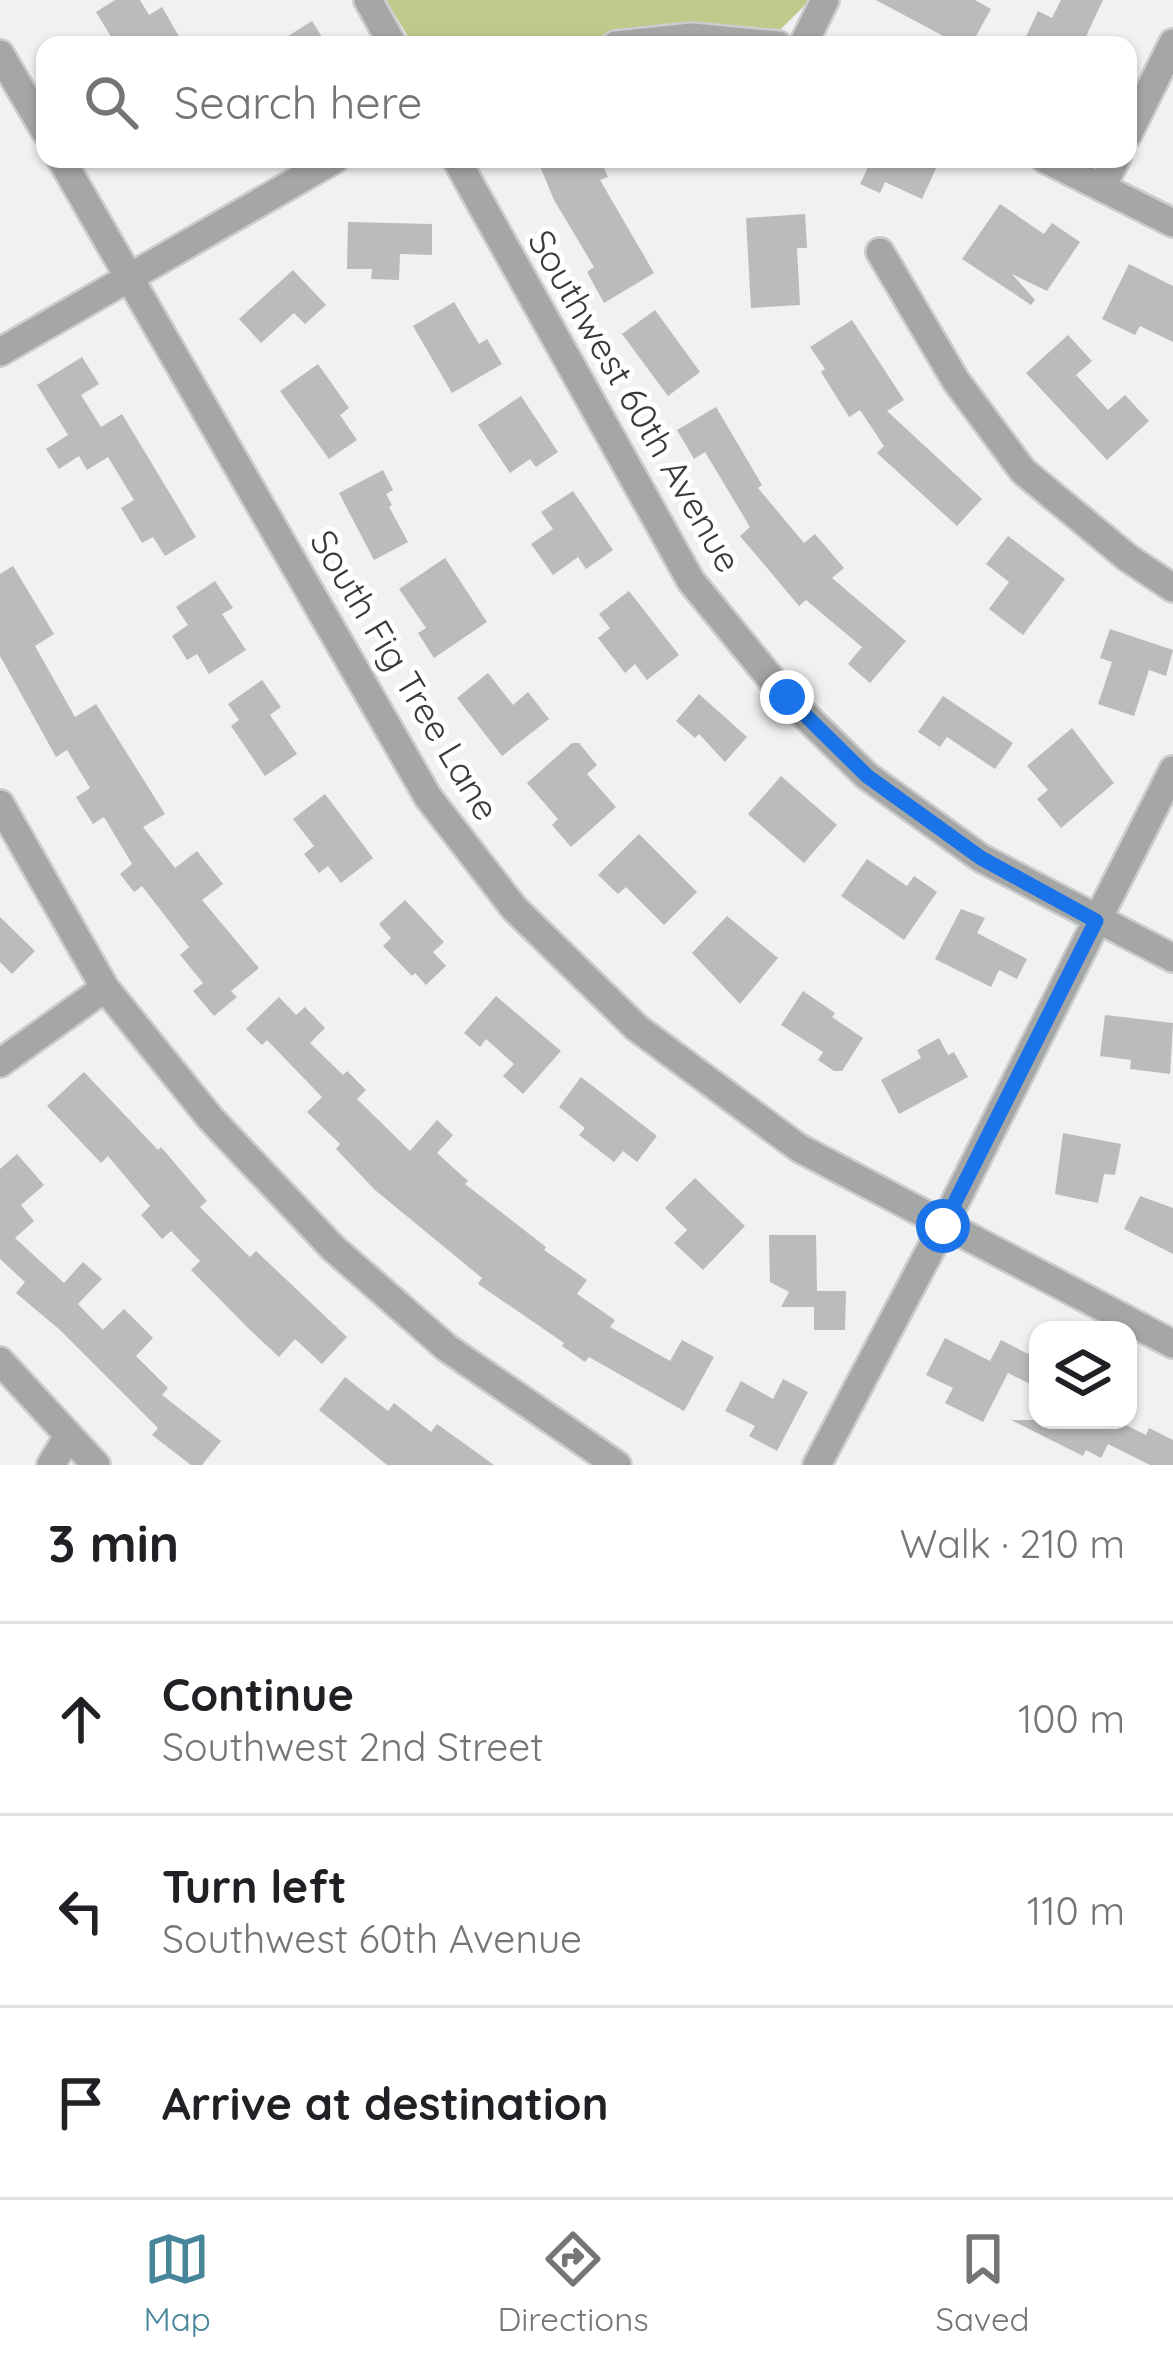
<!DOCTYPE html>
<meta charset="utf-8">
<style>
body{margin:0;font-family:Quicksand,sans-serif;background:#f6f6f6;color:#202124}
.controls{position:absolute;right:36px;bottom:36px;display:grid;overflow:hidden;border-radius:24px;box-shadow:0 3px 9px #0004}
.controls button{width:108px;height:108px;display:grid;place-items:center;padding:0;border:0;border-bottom:3px solid #e0e0e0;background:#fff;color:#202124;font:60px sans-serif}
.stop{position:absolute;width:36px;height:36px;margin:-27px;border:9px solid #1a73e8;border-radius:50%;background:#fff}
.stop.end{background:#1a73e8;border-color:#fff;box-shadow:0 3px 12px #0008}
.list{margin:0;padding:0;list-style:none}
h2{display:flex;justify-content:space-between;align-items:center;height:156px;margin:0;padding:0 48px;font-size:51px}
h2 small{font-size:39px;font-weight:400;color:#757577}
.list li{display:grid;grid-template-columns:78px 1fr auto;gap:36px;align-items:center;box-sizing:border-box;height:192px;padding:0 48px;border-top:3px solid #e0e0e0}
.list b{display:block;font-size:45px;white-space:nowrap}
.list p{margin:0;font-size:39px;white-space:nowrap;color:#757577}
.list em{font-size:39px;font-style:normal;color:#757577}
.icon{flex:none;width:66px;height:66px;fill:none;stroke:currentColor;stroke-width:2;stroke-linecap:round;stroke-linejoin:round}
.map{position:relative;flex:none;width:1173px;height:1465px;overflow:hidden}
.search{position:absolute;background:#fff;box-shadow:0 3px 9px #0004;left:36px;right:36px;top:36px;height:132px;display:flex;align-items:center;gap:30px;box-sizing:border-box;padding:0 42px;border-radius:24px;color:#757577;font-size:45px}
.sheet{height:732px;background:#fff}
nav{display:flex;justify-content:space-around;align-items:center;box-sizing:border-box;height:168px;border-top:3px solid #e0e0e0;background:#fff;font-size:33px;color:#757577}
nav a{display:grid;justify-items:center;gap:6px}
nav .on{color:#47869a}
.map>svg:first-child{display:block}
.green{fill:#bec98b}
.building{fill:#bbbabc}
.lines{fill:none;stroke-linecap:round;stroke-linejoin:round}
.minor-casing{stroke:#cbcccd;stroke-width:32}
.minor{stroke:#a5a6a6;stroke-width:27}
.route{stroke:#1a73e8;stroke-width:15}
.labels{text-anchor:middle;stroke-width:10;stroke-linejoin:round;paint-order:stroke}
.street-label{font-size:36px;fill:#39393a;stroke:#fff}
</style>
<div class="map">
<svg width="1173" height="1465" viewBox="0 0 1173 1465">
<rect width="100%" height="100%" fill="#f0f1f2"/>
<path class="green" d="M 386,0 L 810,0 L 781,29 L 680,27 L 590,37 L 559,45 L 413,45 Z"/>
<path class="building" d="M 115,0 L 140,0 L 149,15 L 162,7 L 184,45 L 116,45 L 96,12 Z
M 876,0 L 975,0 L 991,9 L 971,45 L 960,45 Z
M 1061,0 L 1103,0 L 1082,45 L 1022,45 L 1038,11 L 1052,18 Z
M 312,21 L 327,45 L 274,45 Z
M 537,159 L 600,159 L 608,177 L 600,180 L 654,273 L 604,303 L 587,272 L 594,267 L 554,200 Z
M 872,159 L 927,159 L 938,164 L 922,199 L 885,182 L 880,193 L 860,184 Z
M 1000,204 L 1044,234 L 1052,223 L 1080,242 L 1047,291 L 1012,274 L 1035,300 L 1031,305 L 962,259 Z
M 805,214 L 807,248 L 797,248 L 800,305 L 751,308 L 746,218 Z
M 348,222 L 432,224 L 432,255 L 400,254 L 399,280 L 371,279 L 372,269 L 347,269 Z
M 1129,264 L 1173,286 L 1173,342 L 1140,326 L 1135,335 L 1102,319 Z
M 293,270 L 326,305 L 305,324 L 294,313 L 261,343 L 239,319 Z
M 454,302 L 479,344 L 487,339 L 502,364 L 452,393 L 413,326 Z
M 655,310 L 700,372 L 668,396 L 622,334 Z
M 852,320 L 904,400 L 887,411 L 982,499 L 957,526 L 877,453 L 884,446 L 860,410 L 849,417 L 821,372 L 825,369 L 810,347 Z
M 1068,335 L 1092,361 L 1076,375 L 1108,410 L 1125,395 L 1149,421 L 1107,460 L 1026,373 Z
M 82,357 L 99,384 L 81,395 L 101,427 L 122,414 L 196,537 L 165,556 L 153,537 L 142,543 L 121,508 L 134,500 L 108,457 L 87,470 L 79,456 L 59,469 L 46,449 L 68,435 L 37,385 Z
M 318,364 L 349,408 L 340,415 L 357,440 L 329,459 L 280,391 Z
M 521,396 L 558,452 L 536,467 L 530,459 L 510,473 L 478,425 Z
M 716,407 L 762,485 L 758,488 L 804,543 L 815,534 L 844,568 L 832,578 L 906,641 L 870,683 L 848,664 L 862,647 L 806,600 L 799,606 L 740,536 L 750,527 L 705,452 L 694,459 L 677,430 Z
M 383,470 L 393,490 L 386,494 L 392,505 L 389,507 L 408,542 L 374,560 L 339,493 Z
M 573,491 L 613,550 L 586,569 L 578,557 L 553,575 L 531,544 L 553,529 L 541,512 Z
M 1008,536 L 1065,579 L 1023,635 L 989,609 L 1009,582 L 986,564 Z
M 445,558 L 487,622 L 434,658 L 418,633 L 426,628 L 399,589 Z
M 13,566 L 54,634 L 35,646 L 75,717 L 96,704 L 165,814 L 143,827 L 175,868 L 197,851 L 223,884 L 202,900 L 259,968 L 231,991 L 237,997 L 214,1016 L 193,991 L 203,983 L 180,955 L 189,947 L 142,886 L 134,892 L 120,874 L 132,864 L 104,817 L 93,824 L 76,797 L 90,788 L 67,750 L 56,757 L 0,656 L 0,574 Z
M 215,581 L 233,608 L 222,614 L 246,650 L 209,674 L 197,654 L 187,660 L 172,636 L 188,625 L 176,607 Z
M 629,591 L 679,655 L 647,680 L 635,664 L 625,673 L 598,638 L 610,628 L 599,614 Z
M 1110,629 L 1173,650 L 1166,676 L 1149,670 L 1134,716 L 1098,704 L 1112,662 L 1100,658 Z
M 488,673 L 513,705 L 528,692 L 549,719 L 502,756 L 457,698 Z
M 262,680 L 281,707 L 270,715 L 297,754 L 265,776 L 231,726 L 239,720 L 228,704 Z
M 699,694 L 747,737 L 725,762 L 699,734 L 695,738 L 676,721 Z
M 943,696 L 1013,743 L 995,769 L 947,737 L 940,747 L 918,732 Z
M 1072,728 L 1114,783 L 1061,828 L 1037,799 L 1048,790 L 1027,766 Z
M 572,743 L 579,743 L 597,765 L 587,774 L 616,807 L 571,847 L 552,825 L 558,819 L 527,783 Z
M 781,776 L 837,825 L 804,863 L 748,814 Z
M 325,794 L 373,858 L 341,883 L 328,866 L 319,873 L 304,854 L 314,846 L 293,819 Z
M 639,834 L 697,892 L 664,925 L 626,887 L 618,894 L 598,875 Z
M 867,859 L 907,886 L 914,876 L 937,892 L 904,940 L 841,896 Z
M 405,900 L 444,942 L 433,952 L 446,966 L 426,985 L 415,973 L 412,976 L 383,946 L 391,938 L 379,924 Z
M 961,909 L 985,918 L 977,933 L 1027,959 L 1017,979 L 999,970 L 991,987 L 935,959 Z
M 727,916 L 778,958 L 740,1004 L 692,953 Z
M 0,917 L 35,951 L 12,974 L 0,962 Z
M 803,991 L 835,1013 L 832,1017 L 863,1038 L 842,1071 L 834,1071 L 818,1060 L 823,1052 L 781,1025 Z
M 496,996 L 561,1051 L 523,1094 L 503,1076 L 514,1064 L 486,1039 L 480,1047 L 464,1033 Z
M 279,997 L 296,1015 L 305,1007 L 325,1028 L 310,1043 L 343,1075 L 347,1071 L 366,1090 L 357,1099 L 410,1151 L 437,1120 L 453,1135 L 437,1153 L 468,1181 L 465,1184 L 546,1247 L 544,1250 L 587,1280 L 577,1294 L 615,1320 L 610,1327 L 670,1361 L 682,1340 L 714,1357 L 684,1411 L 589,1357 L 585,1362 L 562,1346 L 564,1343 L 478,1284 L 482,1278 L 375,1190 L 336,1149 L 340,1144 L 307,1112 L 322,1097 L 267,1040 L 262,1045 L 246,1029 Z
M 1105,1015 L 1173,1023 L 1170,1074 L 1130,1069 L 1131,1060 L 1100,1056 Z
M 939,1038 L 948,1055 L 954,1052 L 968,1077 L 899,1114 L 881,1080 L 921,1058 L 917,1050 Z
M 84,1072 L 158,1150 L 161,1147 L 207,1201 L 200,1207 L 250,1257 L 256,1251 L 347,1337 L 322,1364 L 295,1339 L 279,1357 L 249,1329 L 191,1270 L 200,1261 L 171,1231 L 162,1239 L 141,1215 L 150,1206 L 108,1156 L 101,1163 L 47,1106 Z
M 581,1077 L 657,1136 L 637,1162 L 623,1151 L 614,1162 L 579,1135 L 585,1128 L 559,1107 Z
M 1063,1133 L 1121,1144 L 1115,1175 L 1104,1174 L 1098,1203 L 1055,1194 Z
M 17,1154 L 44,1185 L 21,1205 L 34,1221 L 15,1238 L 64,1283 L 83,1262 L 102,1279 L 78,1304 L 103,1330 L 124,1309 L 153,1338 L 136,1356 L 168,1388 L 162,1395 L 221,1441 L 202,1465 L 191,1465 L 152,1435 L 158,1428 L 60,1330 L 16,1293 L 25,1282 L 0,1259 L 0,1169 Z
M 695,1178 L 745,1226 L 703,1270 L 674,1243 L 687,1230 L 665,1208 Z
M 1140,1196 L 1173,1208 L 1173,1254 L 1124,1229 Z
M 769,1235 L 816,1235 L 817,1291 L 846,1291 L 845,1330 L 814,1330 L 814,1307 L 781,1307 L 789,1292 L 770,1282 Z
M 945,1338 L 990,1361 L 1001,1340 L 1038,1359 L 1038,1388 L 1008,1373 L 983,1422 L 945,1403 L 953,1388 L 926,1375 Z
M 345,1377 L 388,1411 L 394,1403 L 431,1432 L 437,1424 L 494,1465 L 387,1465 L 319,1410 Z
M 783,1379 L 808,1392 L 777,1451 L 749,1436 L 755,1426 L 725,1411 L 741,1381 L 773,1399 Z
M 1011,1420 L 1116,1420 L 1146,1435 L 1149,1428 L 1173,1440 L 1173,1465 L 1150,1465 L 1108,1444 L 1101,1458 L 1086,1450 L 1083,1456 Z"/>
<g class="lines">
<g class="minor-casing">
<path id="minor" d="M 368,0 L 393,45
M 616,45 L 692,37 L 778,45
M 803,45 L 825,0
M 0,54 L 45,131
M 1128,134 L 1173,43
M 61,159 L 428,797 L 514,908 L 637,1028 L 799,1148 L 1173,1344
M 456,159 L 691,581 L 786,697 L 867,776 L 981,858 L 1173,958
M 1045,159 L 1173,223
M 1102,187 L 1116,159
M 880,252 L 956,381 L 1023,471 L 1128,558 L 1173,588
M 0,352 L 335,159
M 0,804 L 105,988 L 211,1119 L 333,1248 L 447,1348 L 617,1465
M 0,1063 L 105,988
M 0,1361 L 96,1465
M 51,1465 L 67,1438
M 817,1465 L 943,1226 L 1173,770"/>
</g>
<use href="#minor" class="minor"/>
</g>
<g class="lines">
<path class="route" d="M 787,697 L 867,776 L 981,858 L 1096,921 L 943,1226"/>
</g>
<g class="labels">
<g class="street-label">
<text transform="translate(635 401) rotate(60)" y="13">Southwest 60th Avenue</text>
<text transform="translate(405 675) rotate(59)" y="13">South Fig Tree Lane</text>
</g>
</g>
</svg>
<div class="controls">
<button><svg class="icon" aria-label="layers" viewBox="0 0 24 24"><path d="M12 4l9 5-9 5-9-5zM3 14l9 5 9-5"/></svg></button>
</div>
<div class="stop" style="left:943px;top:1226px"></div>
<div class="stop end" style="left:787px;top:697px"></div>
<div class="search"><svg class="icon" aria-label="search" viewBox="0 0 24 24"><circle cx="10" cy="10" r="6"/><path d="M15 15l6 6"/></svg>Search here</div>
</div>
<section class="sheet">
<h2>3 min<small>Walk · 210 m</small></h2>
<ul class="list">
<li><svg class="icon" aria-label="ahead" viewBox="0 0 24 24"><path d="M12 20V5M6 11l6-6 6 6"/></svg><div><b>Continue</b><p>Southwest 2nd Street</p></div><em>100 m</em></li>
<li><svg class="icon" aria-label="left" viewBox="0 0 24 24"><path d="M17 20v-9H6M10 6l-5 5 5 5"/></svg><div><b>Turn left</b><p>Southwest 60th Avenue</p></div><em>110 m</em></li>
<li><svg class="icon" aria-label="arrive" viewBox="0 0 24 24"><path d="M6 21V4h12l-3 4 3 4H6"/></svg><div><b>Arrive at destination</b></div></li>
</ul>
</section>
<nav>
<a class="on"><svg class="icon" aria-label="map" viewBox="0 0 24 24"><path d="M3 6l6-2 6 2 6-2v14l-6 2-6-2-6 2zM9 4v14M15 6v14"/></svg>Map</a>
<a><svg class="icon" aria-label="directions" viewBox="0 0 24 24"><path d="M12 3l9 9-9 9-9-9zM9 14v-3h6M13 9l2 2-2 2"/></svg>Directions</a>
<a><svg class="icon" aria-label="saved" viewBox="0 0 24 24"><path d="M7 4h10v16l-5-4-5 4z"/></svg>Saved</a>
</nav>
